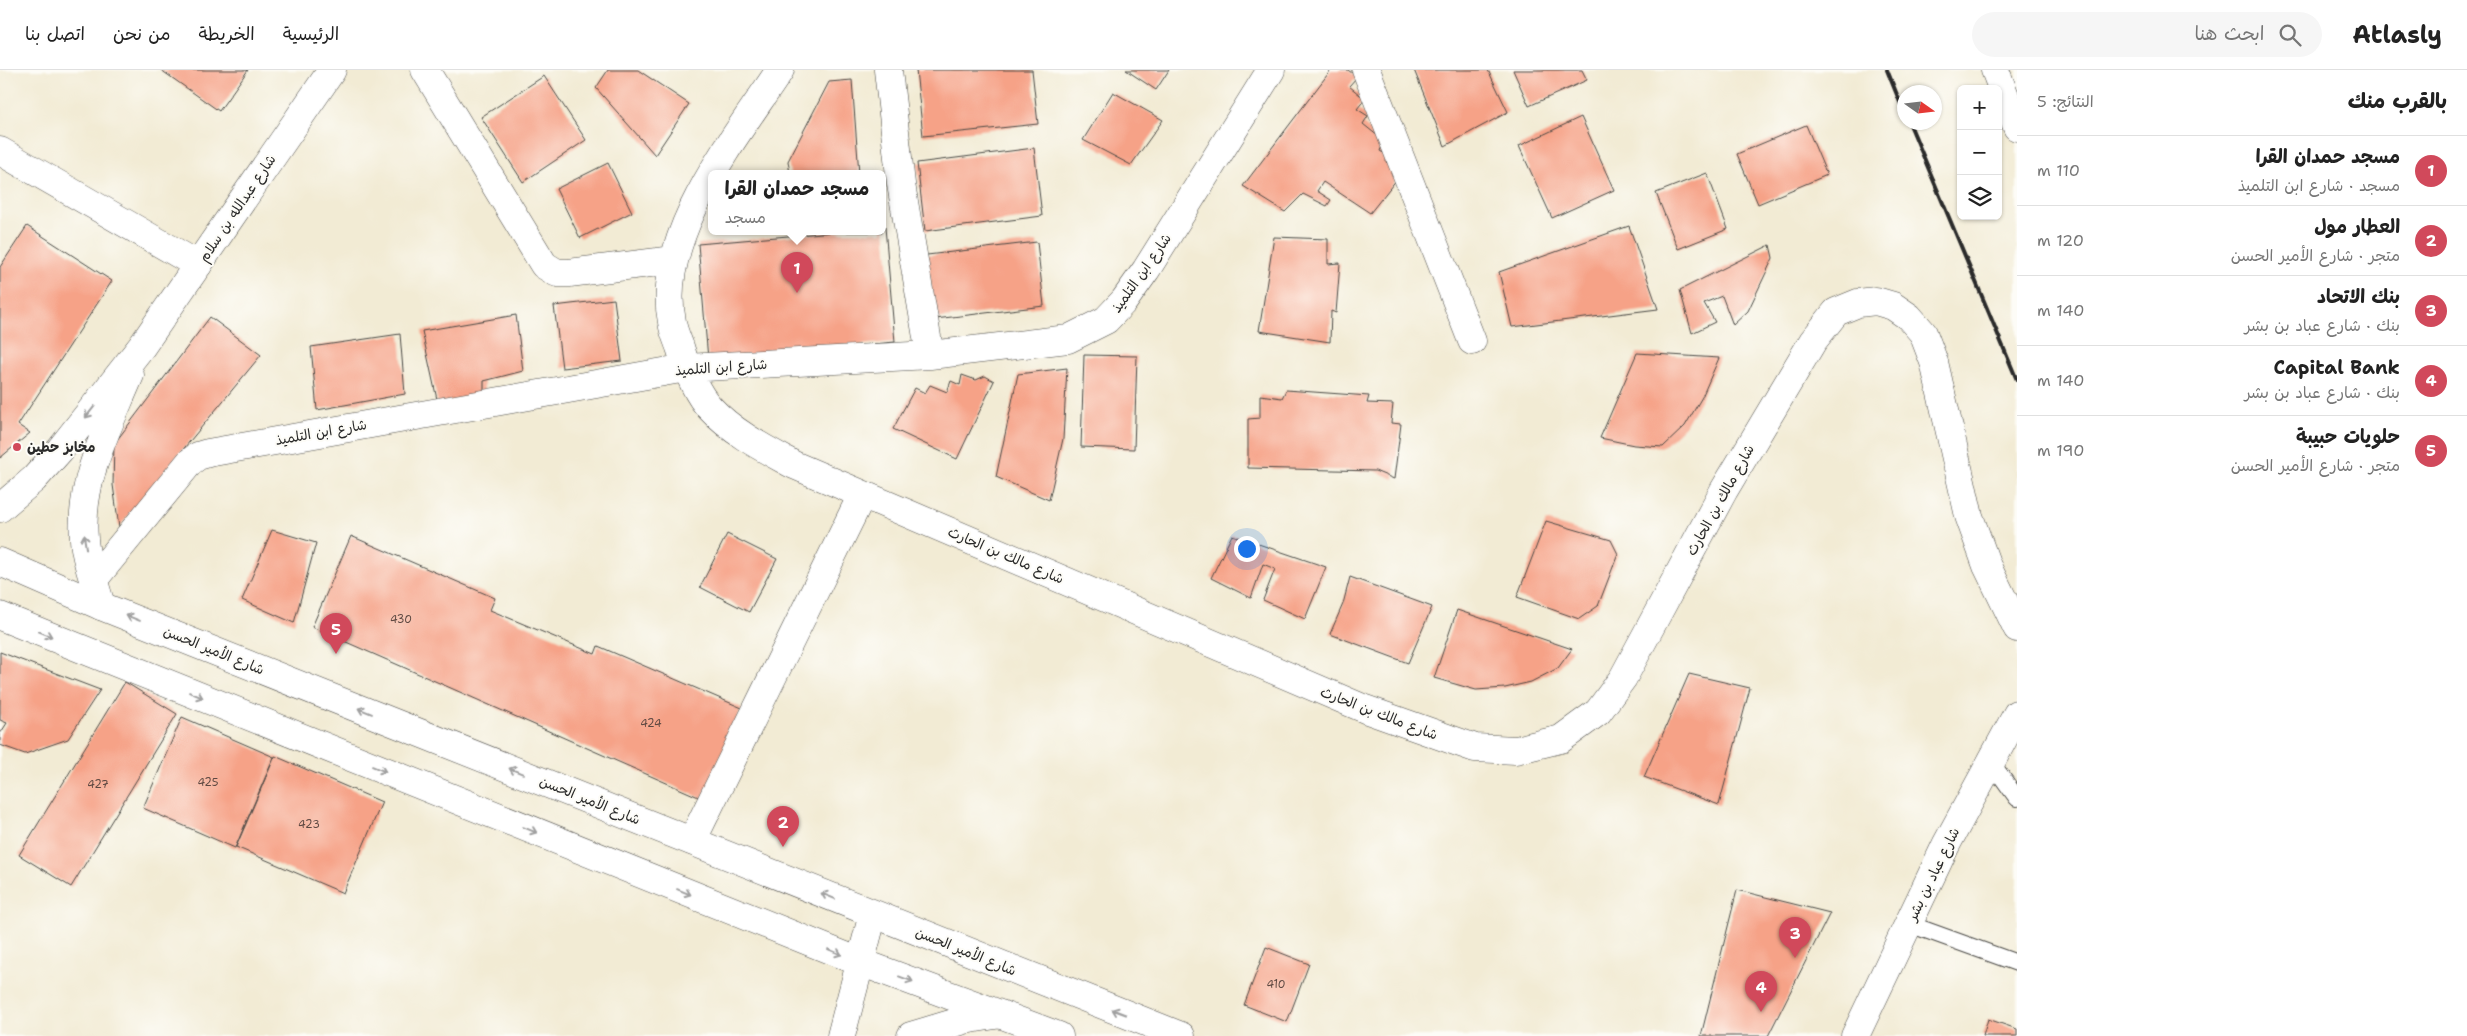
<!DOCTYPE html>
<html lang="ar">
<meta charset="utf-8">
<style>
body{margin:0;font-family:"Shantell Sans","Playpen Sans Arabic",sans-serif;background:#f6f6f6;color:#222;direction:rtl}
.controls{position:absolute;right:15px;top:15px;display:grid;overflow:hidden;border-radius:8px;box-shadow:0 1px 4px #0004}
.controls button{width:45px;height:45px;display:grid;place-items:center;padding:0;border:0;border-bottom:1px solid #e0e0e0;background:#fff;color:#222;font:25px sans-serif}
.compass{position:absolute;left:1897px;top:15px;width:45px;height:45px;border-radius:50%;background:#fff;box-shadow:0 1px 4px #0004;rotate:104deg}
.you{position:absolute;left:1246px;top:478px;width:18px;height:18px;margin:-12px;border:4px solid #fff;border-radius:50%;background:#1a73e8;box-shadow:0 0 0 8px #1a73e833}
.badge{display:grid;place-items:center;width:32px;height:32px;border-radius:50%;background:#d1495b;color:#fff;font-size:16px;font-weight:700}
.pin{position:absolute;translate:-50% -41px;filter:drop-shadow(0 1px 2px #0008)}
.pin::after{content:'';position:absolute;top:26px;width:18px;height:15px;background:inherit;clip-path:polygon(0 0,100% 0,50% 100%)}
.popup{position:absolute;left:708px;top:100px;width:178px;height:65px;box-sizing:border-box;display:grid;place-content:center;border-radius:8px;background:#fff;filter:drop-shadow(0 1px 4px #0005);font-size:16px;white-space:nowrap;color:#767676}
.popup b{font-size:19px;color:#222}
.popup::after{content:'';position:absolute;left:50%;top:100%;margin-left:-10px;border:10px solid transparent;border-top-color:#fff}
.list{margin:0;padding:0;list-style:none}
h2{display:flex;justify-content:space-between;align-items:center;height:65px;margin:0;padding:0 20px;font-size:21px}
h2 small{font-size:16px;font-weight:400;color:#767676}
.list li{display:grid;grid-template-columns:32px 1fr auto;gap:15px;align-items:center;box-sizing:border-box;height:70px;padding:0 20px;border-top:1px solid #e0e0e0}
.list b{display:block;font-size:19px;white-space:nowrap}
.list p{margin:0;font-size:16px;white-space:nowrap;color:#767676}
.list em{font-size:16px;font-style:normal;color:#767676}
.icon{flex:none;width:28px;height:28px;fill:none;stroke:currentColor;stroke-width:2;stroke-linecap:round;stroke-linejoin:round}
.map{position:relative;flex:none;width:2017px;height:966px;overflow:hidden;direction:ltr}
header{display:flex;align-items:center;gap:30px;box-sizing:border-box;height:70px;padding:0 25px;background:#fff;border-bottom:1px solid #e0e0e0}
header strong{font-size:24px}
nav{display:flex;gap:28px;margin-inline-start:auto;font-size:18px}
.search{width:350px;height:45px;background:#f6f6f6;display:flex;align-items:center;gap:12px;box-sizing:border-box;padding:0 18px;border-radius:28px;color:#767676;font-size:19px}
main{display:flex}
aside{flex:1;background:#fff}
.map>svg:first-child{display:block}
.building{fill:#f6a287}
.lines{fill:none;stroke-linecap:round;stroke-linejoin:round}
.service-casing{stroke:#494844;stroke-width:18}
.minor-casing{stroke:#494844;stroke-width:29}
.tertiary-casing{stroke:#494844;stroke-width:29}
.trunk-casing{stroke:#494844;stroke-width:29}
.service{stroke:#fff;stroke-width:16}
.minor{stroke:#fff;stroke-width:28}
.tertiary{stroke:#fff;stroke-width:28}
.trunk{stroke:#fff;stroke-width:28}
.rail{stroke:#2b2b2b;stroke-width:4}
.oneway{stroke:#a0a0a0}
.poi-dot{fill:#d1495b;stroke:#fdfcf7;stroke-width:2}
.labels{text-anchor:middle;stroke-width:4;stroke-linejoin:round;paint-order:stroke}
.number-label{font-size:11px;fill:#5e4942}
.street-label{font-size:14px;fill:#2b2b2b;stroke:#fdfcf7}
.poi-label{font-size:14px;font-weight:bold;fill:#2b2b2b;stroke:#fdfcf7;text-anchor:start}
</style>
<header>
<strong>Atlasly</strong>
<div class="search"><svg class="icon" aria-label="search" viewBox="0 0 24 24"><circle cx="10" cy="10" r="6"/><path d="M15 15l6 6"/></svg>ابحث هنا</div>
<nav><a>الرئيسية</a><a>الخريطة</a><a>من نحن</a><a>اتصل بنا</a></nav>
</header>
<main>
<aside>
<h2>بالقرب منك<small>النتائج: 5</small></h2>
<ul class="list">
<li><span class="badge">1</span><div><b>مسجد حمدان القرا</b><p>مسجد · شارع ابن التلميذ</p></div><em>110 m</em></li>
<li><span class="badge">2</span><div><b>العطار مول</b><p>متجر · شارع الأمير الحسن</p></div><em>120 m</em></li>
<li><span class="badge">3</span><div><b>بنك الاتحاد</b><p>بنك · شارع عباد بن بشر</p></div><em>140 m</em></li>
<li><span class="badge">4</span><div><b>Capital Bank</b><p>بنك · شارع عباد بن بشر</p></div><em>140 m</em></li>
<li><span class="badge">5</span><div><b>حلويات حبيبة</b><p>متجر · شارع الأمير الحسن</p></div><em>190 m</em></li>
</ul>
</aside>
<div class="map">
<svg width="2017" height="966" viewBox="0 0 2017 966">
<rect width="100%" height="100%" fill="#fdfcf7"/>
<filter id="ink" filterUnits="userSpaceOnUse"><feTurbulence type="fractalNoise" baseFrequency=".02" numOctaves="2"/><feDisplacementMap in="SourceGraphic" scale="10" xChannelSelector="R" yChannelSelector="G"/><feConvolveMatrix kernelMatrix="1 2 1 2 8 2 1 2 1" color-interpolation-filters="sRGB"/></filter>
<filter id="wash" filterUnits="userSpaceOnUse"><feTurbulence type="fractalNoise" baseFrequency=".0096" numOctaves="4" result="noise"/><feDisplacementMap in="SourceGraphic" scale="20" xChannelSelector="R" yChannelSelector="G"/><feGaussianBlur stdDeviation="1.12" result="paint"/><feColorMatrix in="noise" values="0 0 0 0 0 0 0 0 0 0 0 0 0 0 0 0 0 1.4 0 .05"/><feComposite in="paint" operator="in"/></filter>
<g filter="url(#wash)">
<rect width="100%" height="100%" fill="#f2ebd4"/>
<g id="blocks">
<path class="building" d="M 161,0 L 248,0 L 219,41 Z
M 608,0 L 638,0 L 689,34 L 655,85 L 596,18 Z
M 916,0 L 1032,0 L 1038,54 L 923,66 Z
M 1126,0 L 1169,0 L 1156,20 Z
M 1331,0 L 1348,0 L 1357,7 L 1349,16 L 1365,29 L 1357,39 L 1368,46 L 1363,54 L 1384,71 L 1380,81 L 1387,85 L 1386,92 L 1401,104 L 1370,143 L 1323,112 L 1317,121 L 1331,130 L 1327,136 L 1303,124 L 1285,142 L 1243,116 Z
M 1414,0 L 1488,0 L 1508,42 L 1445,76 Z
M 1513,0 L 1582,0 L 1587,10 L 1529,36 Z
M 544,6 L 586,70 L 523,112 L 481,47 Z
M 852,10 L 859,104 L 790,104 L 788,91 L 829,12 Z
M 1113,22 L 1163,50 L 1131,95 L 1083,70 Z
M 1581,47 L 1614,120 L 1552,148 L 1519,76 Z
M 1806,55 L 1827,105 L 1758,134 L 1737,84 Z
M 1034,78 L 1042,146 L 925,161 L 917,93 Z
M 608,93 L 632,142 L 580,168 L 556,119 Z
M 1707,103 L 1728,159 L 1678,179 L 1656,123 Z
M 27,156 L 112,211 L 18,355 L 30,363 L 0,388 L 0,197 Z
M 1629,156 L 1658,239 L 1512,257 L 1499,202 Z
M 882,157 L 885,157 L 895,272 L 708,289 L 698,174 L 833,162 L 882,162 Z
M 1274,167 L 1328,169 L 1328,194 L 1340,193 L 1336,243 L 1331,241 L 1330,272 L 1259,261 Z
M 1037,172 L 1044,236 L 935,249 L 927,185 Z
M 1770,175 L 1773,188 L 1748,241 L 1733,255 L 1722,226 L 1704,233 L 1715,252 L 1692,263 L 1680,220 Z
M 614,229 L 622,291 L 562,298 L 554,236 Z
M 516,245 L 523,301 L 484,311 L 484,327 L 438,334 L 422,261 Z
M 210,247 L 261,285 L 119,457 L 113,415 L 114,374 Z
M 400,264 L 405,324 L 317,340 L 311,277 Z
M 1637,283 L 1719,288 L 1702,327 L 1685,356 L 1663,377 L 1634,375 L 1600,368 Z
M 1084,285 L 1137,286 L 1134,379 L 1081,377 Z
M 1067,298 L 1063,369 L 1049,430 L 996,407 L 1018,304 Z
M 962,305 L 976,310 L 985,306 L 994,311 L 957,389 L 893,359 L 915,318 L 925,323 L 930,315 L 947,322 L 951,311 L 960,315 Z
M 1286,320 L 1369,326 L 1367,333 L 1393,334 L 1391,353 L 1401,354 L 1394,409 L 1375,401 L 1248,398 L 1248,349 L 1260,348 L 1260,325 L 1282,328 Z
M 1546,451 L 1611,470 L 1618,484 L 1598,536 L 1579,549 L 1517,527 Z
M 272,460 L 316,473 L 294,553 L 242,530 Z
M 727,464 L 777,489 L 749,542 L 700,517 Z
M 1232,465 L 1326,497 L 1305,549 L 1263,530 L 1275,499 L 1263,494 L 1251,528 L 1211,508 Z
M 351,466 L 495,528 L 490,540 L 595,584 L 598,576 L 742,638 L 703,729 L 312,557 Z
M 1350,507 L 1432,537 L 1408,593 L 1330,564 L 1343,534 Z
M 1457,540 L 1572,579 L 1558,598 L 1531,612 L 1505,618 L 1476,620 L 1434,608 Z
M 0,582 L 100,620 L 68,669 L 25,684 L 0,675 L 0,664 L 7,653 L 0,650 Z
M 1689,604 L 1750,618 L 1719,735 L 1644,707 Z
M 125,612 L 177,644 L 71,817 L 19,785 Z
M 182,647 L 274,687 L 235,778 L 143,738 Z
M 275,686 L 382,732 L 343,823 L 236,777 Z
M 1737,820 L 1830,843 L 1768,966 L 1701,966 Z
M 1266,877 L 1309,894 L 1287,952 L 1244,935 Z
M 1988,949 L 2017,959 L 2017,966 L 1983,966 Z"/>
</g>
</g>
<g filter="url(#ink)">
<use href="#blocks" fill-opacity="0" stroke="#494844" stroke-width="1"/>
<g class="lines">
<g class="service-casing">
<path id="service" d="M 1991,692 L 2017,728
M 1909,854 L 2017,893"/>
</g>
<g class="minor-casing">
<path id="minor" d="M 425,0 L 544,195 L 557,203 L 569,203 L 674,190
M 780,0 C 736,67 654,167 672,252 C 673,260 677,269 680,277 C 686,297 695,322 710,338 C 733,363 765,379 794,395 L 1365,639 L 1475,678 L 1516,680 L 1561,669 L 1598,642 L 1623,608 L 1724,420 L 1813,271 L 1836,242 L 1858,233 L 1876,231 L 1893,236 L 1909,247 L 1923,263 L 1934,292 L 1969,446 L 1987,496 L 2017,558
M 888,0 L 901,114 L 930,285
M 1366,0 L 1472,271
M 1995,0 L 2017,57
M 0,81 L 198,195
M 94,509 L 190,392 L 198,386 L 208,383 L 686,298 L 930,285 L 1068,269 L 1106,250 L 1124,231 L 1146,200 L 1271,0
M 692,771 L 862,425
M 841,966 L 873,844"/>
</g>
<g class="tertiary-casing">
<path id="tertiary" d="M 0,438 L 34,409 L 60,380 L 142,276 L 332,0
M 101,536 C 96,515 85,491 84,469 C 79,410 108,358 130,305
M 1855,966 L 1946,775 L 2017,644"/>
</g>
<g class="trunk-casing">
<path id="trunk" d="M 0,492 L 101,536 L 1181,966
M 0,546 L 860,892 L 1059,966
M 911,966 L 964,950 L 1001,944"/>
</g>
<use href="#service" class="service"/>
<use href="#minor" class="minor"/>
<use href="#tertiary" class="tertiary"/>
<use href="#trunk" class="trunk"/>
<path class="rail" d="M 1887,0 L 1904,42
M 1909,52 L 2017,310"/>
</g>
<defs><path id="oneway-shaft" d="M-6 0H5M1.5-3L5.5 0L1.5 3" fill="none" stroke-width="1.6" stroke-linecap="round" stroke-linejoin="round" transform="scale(1.25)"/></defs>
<g class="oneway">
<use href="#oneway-shaft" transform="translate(90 342) rotate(128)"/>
<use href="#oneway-shaft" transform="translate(85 472) rotate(-99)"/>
<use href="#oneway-shaft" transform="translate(133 548) rotate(-158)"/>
<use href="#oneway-shaft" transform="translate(45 564) rotate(22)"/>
<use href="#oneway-shaft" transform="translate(196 625) rotate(22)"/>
<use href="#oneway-shaft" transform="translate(365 641) rotate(-158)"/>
<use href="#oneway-shaft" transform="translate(379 699) rotate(22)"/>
<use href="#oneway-shaft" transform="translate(516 701) rotate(-158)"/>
<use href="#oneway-shaft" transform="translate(530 760) rotate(22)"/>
<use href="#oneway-shaft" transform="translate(684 822) rotate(22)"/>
<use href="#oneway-shaft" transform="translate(828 826) rotate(-158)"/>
<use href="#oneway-shaft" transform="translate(835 882) rotate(22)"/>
<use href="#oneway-shaft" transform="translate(906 909) rotate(20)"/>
<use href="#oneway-shaft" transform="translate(1119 942) rotate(-159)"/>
</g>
</g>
<circle class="poi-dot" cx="17" cy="377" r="5"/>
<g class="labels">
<g class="number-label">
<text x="401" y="553">430</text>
<text x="651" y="657">424</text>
<text x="208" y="716">425</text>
<text x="98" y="718">427</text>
<text x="309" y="758">423</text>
<text x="1276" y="918">410</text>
</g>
<g class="street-label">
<text transform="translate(237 138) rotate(-56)" y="5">شارع عبدالله بن سلام</text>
<text transform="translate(1141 203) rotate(-55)" y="5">شارع ابن التلميذ</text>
<text transform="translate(721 297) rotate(-4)" y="5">شارع ابن التلميذ</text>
<text transform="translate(321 362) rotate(-10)" y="5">شارع ابن التلميذ</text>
<text transform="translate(1720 430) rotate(-61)" y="5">شارع مالك بن الحارث</text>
<text transform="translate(1006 485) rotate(23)" y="5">شارع مالك بن الحارث</text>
<text transform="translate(214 580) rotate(22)" y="5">شارع الأمير الحسن</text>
<text transform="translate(1379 643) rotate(21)" y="5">شارع مالك بن الحارث</text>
<text transform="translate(590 730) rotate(22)" y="5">شارع الأمير الحسن</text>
<text transform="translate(1933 804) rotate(-64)" y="5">شارع عباد بن بشر</text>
<text transform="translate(966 881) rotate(22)" y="5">شارع الأمير الحسن</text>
</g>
<g class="poi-label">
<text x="27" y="382">مخابز حطين</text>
</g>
</g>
</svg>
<div class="controls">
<button>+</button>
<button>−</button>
<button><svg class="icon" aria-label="layers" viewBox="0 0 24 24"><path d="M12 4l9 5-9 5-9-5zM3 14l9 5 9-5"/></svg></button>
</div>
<svg class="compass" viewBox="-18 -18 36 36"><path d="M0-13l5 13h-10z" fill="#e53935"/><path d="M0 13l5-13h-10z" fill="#767676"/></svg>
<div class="you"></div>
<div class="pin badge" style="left:797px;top:223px">1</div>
<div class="popup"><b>مسجد حمدان القرا</b>مسجد</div>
<div class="pin badge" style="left:783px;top:777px">2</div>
<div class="pin badge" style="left:1795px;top:888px">3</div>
<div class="pin badge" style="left:1761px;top:942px">4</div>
<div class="pin badge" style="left:336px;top:584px">5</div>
</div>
</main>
